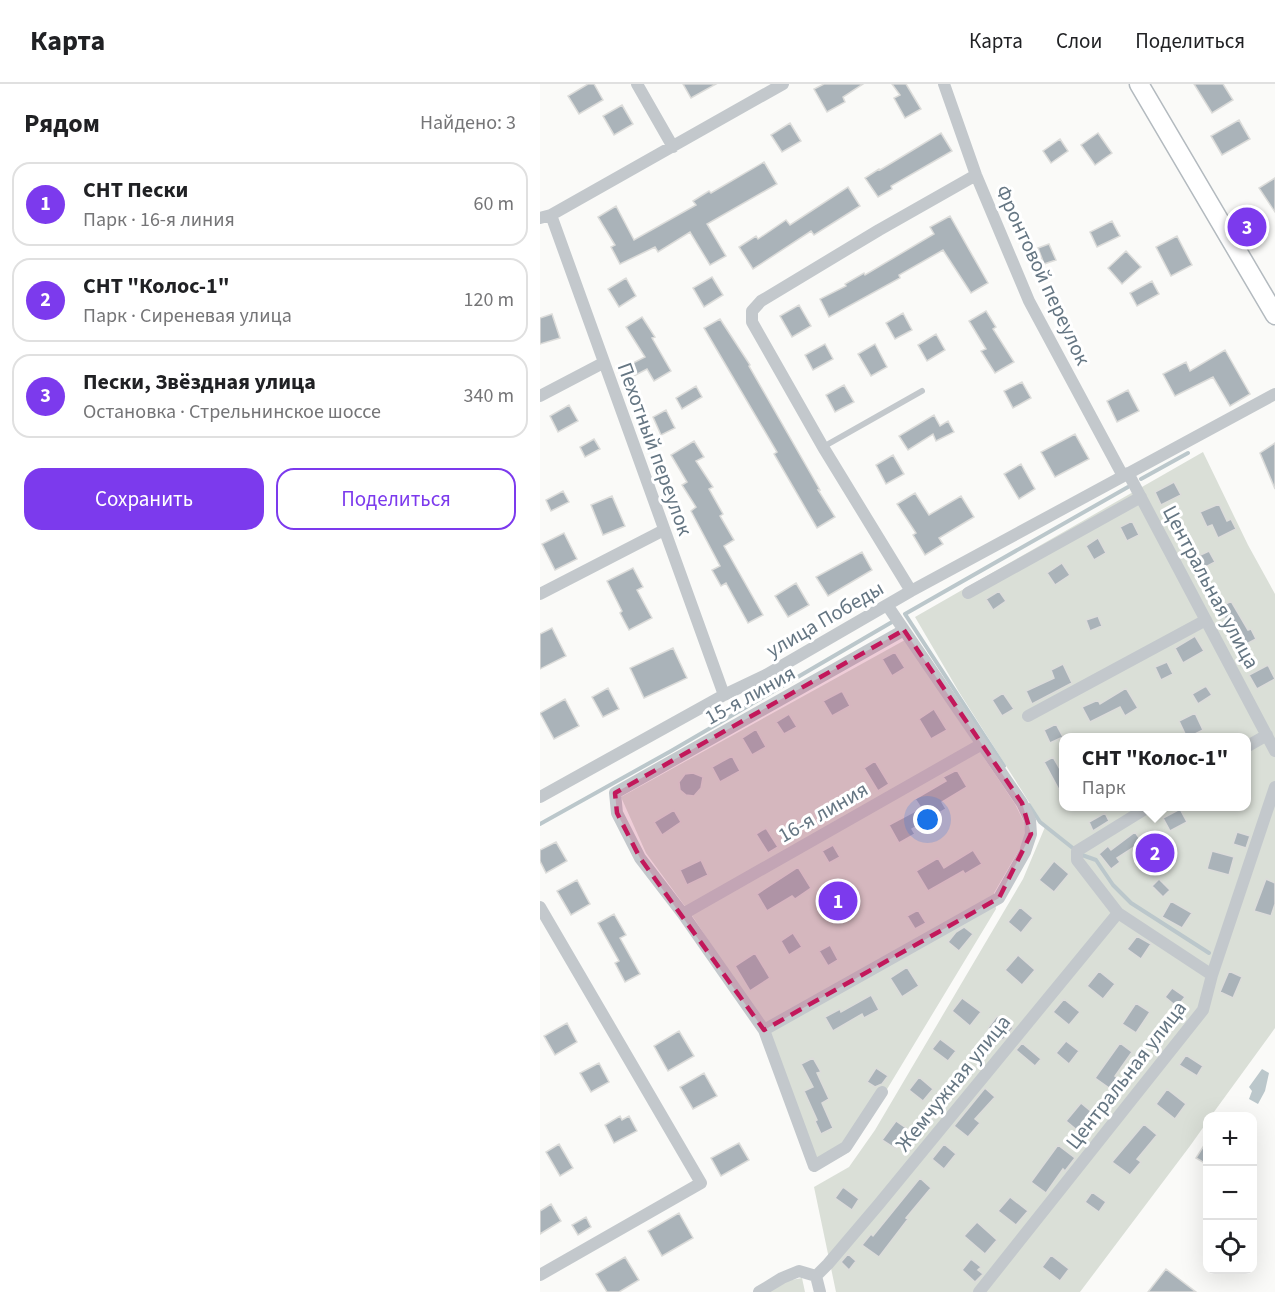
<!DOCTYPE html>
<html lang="ru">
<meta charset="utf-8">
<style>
body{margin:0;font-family:"Source Sans 3",sans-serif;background:#f2f2f2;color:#202124}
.controls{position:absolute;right:18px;bottom:18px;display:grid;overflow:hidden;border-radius:12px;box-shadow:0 6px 24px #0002}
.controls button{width:54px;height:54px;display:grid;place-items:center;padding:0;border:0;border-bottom:2px solid #e0e0e0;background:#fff;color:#202124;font:30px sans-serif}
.you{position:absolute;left:388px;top:736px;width:21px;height:21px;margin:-15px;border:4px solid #fff;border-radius:50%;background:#1a73e8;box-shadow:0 0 0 9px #1a73e833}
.badge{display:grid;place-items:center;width:39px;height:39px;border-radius:50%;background:#7c3aed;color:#fff;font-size:20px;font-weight:700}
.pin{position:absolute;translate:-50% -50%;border:3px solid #fff;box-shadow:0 2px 6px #0006}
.popup{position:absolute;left:519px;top:649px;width:192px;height:78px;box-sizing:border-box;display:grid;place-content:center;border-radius:12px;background:#fff;filter:drop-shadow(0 2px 4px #0005);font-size:20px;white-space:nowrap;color:#757577}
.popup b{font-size:22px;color:#202124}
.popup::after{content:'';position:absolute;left:50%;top:100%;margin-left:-12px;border:12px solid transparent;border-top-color:#fff}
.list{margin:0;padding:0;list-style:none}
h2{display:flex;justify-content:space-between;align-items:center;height:78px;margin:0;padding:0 24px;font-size:26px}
h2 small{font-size:20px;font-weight:400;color:#757577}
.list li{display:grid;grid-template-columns:39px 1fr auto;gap:18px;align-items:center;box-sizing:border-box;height:84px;margin:0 12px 12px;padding:0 12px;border:2px solid #e0e0e0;border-radius:18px}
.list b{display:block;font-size:22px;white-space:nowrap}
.list p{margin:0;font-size:20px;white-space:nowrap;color:#757577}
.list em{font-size:20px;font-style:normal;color:#757577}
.actions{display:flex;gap:12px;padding:18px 24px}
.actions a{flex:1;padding:14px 0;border:2px solid #7c3aed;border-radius:18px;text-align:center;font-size:21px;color:#7c3aed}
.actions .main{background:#7c3aed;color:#fff}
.icon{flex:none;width:33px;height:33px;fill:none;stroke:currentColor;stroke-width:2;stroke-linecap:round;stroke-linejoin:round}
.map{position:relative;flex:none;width:735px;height:1208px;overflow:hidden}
header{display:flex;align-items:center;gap:36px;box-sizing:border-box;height:84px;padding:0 30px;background:#fff;border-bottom:2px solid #e0e0e0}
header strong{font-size:28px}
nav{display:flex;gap:33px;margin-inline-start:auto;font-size:21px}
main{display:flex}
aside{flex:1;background:#fff}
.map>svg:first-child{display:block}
.green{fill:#dadfd7;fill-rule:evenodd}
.water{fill:#bbc7cb}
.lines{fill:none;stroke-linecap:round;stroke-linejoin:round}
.stream{stroke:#bbc7cb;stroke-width:4}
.building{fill:#aab3b9;stroke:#dcdcda;stroke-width:1.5}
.secondary-casing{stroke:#b3babf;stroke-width:21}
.lane{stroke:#c3c8cc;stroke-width:6}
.street{stroke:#c3c8cc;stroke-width:12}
.secondary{stroke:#fff;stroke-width:18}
.marked{fill:#c2185b;fill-opacity:0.2;stroke:#c2185b;stroke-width:4.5;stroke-dasharray:12 8;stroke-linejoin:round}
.labels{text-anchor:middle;stroke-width:6;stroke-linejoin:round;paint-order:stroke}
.street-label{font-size:21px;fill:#657683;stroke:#fff}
</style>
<header>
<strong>Карта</strong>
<nav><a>Карта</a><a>Слои</a><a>Поделиться</a></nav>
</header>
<main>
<aside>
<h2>Рядом<small>Найдено: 3</small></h2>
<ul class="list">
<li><span class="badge">1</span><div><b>СНТ Пески</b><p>Парк · 16-я линия</p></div><em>60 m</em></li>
<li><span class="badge">2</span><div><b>СНТ &quot;Колос-1&quot;</b><p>Парк · Сиреневая улица</p></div><em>120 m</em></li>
<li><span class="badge">3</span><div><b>Пески, Звёздная улица</b><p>Остановка · Стрельнинское шоссе</p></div><em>340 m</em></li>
</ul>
<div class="actions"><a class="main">Сохранить</a><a>Поделиться</a></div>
</aside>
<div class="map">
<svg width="735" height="1208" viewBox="0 0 735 1208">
<rect width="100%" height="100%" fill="#fafaf8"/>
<path class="green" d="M 663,368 L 708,461 L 735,510 L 735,944 L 671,1032 L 668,1032 L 667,1038 L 650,1062 L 540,1208 L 296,1208 L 274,1103 L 309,1083 L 335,1046 L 483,795 L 505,743 L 419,608 L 375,533 ZM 524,654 L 706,654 L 706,722 L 524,722 Z
M 365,556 L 475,720 L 484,738 L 486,754 L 454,809 L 456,825 L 309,1068 L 279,1085 L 230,951 L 155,836 L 106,769 L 81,713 Z
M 262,1194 L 265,1208 L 228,1208 L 246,1197 Z"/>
<path class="water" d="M 722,985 L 729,989 L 725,1007 L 718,1020 L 709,1015 L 712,1007 L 709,1003 Z"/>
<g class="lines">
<path class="stream" d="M 601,395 L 648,369
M 464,682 L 365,530 L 588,403
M 489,721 L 500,738 L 534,765
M 0,740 L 131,667 L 352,538
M 542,771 L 556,776 L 573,801 L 591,819 L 669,869"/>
</g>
<path class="building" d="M 48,0 L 54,0 L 63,16 L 39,30 L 28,12 Z
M 143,0 L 176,0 L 151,14 Z
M 284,0 L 323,0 L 303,13 L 305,18 L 287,28 L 274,5 Z
M 352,0 L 366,0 L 381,25 L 365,34 L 354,14 L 360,11 Z
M 654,0 L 683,0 L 693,16 L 672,29 Z
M 82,21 L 93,40 L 74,51 L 63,32 Z
M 699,36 L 710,55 L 682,71 L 671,52 Z
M 250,39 L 261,57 L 242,68 L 231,51 Z
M 401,49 L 412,67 L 351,102 L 352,105 L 338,113 L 325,94 L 339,85 L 340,86 Z
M 558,49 L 572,69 L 555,81 L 541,61 Z
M 520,55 L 528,67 L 511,79 L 503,67 Z
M 224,78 L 237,100 L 167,140 L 186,172 L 170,181 L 150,148 L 118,168 L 115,163 L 80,180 L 71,163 L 75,161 L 58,133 L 76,122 L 94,156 L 156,121 L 153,117 L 169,107 L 171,109 Z
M 735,94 L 735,128 L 719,104 Z
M 308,103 L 320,122 L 274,151 L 271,147 L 213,185 L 199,163 L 216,152 L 218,155 L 246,136 L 250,141 Z
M 410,132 L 448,199 L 431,209 L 403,166 L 359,191 L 360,194 L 289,233 L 280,215 L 306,202 L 305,200 L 324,189 L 325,191 L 394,150 L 390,143 Z
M 572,137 L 580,152 L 557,163 L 550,148 Z
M 637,152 L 652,181 L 631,192 L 616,163 Z
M 509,160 L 516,176 L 504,180 L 498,164 Z
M 586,167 L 601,183 L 582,200 L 568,184 Z
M 172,193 L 183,211 L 164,223 L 153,204 Z
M 86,194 L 96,212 L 79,223 L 68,205 Z
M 612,197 L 619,210 L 597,222 L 590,209 Z
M 259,221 L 271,242 L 252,253 L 240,232 Z
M 446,227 L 456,243 L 453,245 L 474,278 L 455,289 L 441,267 L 446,265 L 429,237 Z
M 363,229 L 372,246 L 355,255 L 346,239 Z
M 12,230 L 20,254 L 0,260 L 0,234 Z
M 102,233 L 115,253 L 112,254 L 131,287 L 114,297 L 107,285 L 90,294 L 85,283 L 105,273 L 86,243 Z
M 180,235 L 210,281 L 209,282 L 280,406 L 278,406 L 295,433 L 277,444 L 234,370 L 237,368 L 164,244 Z
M 396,250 L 405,266 L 387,277 L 378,261 Z
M 285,260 L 293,275 L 273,286 L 265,271 Z
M 335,260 L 347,283 L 331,292 L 318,270 Z
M 685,266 L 710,310 L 690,322 L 673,293 L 635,312 L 623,290 L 646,278 L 650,287 Z
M 482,298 L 491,314 L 473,324 L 464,307 Z
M 304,301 L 314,318 L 295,328 L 286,311 Z
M 156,302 L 162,313 L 142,325 L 136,314 Z
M 588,306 L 599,327 L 577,338 L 567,317 Z
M 29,321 L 38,337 L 18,348 L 10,332 Z
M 126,326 L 135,344 L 121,351 L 113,333 Z
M 394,331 L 400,342 L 408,337 L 414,348 L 396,357 L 393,350 L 368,366 L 359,352 Z
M 535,350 L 549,375 L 515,393 L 501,368 Z
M 54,355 L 60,365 L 45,373 L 40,363 Z
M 154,357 L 164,373 L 156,377 L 173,403 L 169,405 L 183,430 L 180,432 L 194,456 L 184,462 L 223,531 L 208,539 L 186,499 L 181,502 L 172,486 L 180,482 L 151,427 L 156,423 L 142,401 L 147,398 L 131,371 Z
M 735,359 L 735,405 L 720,369 Z
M 353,371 L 364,390 L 346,400 L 336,381 Z
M 481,380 L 495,405 L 479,415 L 464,390 Z
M 634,398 L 641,411 L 621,421 L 615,408 Z
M 23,407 L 29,418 L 11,427 L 6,416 Z
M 375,409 L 389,431 L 421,412 L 434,433 L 399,454 L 403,460 L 385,471 L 373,451 L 376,449 L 357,420 Z
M 72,412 L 85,442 L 63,451 L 51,421 Z
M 679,420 L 687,437 L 691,435 L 696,445 L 678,454 L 672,441 L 667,443 L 660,428 Z
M 592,437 L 599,451 L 587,457 L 580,443 Z
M 24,449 L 37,475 L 15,486 L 2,460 Z
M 558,454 L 566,469 L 554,476 L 546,462 Z
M 669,467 L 675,478 L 660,486 L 654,474 Z
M 322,468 L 332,486 L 288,512 L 276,493 Z
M 522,479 L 530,491 L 515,501 L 507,489 Z
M 93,484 L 103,503 L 97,506 L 112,534 L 89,546 L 80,529 L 82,527 L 67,497 Z
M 256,499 L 269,521 L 248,533 L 235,512 Z
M 459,507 L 466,517 L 453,526 L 446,515 Z
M 691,517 L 708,546 L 711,545 L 716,555 L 699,564 L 693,554 L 696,553 L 679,524 Z
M 558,532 L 562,542 L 550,547 L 546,536 Z
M 12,544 L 26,572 L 0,585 L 0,550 Z
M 655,552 L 664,567 L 643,579 L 635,564 Z
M 133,564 L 147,594 L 104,614 L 90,584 Z
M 355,568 L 365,584 L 352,592 L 342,575 Z
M 627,578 L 633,590 L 621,596 L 615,583 Z
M 523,580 L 532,599 L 492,620 L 486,607 L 514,594 L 511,586 Z
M 728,581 L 735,595 L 717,605 L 709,591 Z
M 666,602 L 672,611 L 658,620 L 652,610 Z
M 68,604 L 79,625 L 63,633 L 52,613 Z
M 586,604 L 598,624 L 585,632 L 580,623 L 550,638 L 542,623 L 558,616 L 560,620 Z
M 302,607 L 310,622 L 292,632 L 283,617 Z
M 463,609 L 474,625 L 462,632 L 452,616 Z
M 25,615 L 39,642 L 14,655 L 0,629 Z
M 394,625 L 407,646 L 391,655 L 379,635 Z
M 655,629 L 663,646 L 647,654 L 639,637 Z
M 249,630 L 257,643 L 244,650 L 236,638 Z
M 516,640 L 523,653 L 510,659 L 504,646 Z
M 216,645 L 226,663 L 212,671 L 202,654 Z
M 192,672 L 200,687 L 180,698 L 172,683 Z
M 513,673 L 524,692 L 524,715 L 504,678 Z
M 335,677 L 349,700 L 338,707 L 324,684 Z
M 417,686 L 427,703 L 402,718 L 406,725 L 372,745 L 375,750 L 359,759 L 349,741 L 381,724 L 375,715 L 406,697 L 403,693 Z
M 153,689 L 163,693 L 161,704 L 154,712 L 146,711 L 140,706 L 139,698 L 145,690 Z
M 296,716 L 302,727 L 287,735 L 281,723 Z
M 640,725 L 647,738 L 630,747 L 623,734 Z
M 134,726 L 141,738 L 122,751 L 114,738 Z
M 565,729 L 569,737 L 553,747 L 549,738 Z
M 226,744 L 238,763 L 228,769 L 216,750 Z
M 595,748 L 602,758 L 577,774 L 580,778 L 571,785 L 559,770 L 568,762 L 571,766 Z
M 697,748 L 710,752 L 706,764 L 693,760 Z
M 16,758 L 27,777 L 6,789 L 0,777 L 0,766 Z
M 293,761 L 300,773 L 289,779 L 282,767 Z
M 620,764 L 626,774 L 616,780 L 610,769 Z
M 433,766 L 442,780 L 425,790 L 423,787 L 388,807 L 376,787 L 398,774 L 404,784 Z
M 672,767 L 694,773 L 689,791 L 667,785 Z
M 161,776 L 168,791 L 147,801 L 140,786 Z
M 514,777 L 529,790 L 514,808 L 499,796 Z
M 258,783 L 271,804 L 255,815 L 252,812 L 227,827 L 217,810 Z
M 619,795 L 630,806 L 623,813 L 612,802 Z
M 726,795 L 735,799 L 735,820 L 731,832 L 714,827 Z
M 37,796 L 50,820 L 31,831 L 17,807 Z
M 631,817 L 652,829 L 642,844 L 622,833 Z
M 480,823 L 493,834 L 481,849 L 468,838 Z
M 378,826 L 386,839 L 375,845 L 367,832 Z
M 74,830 L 86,851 L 80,854 L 100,890 L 85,898 L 75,879 L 79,877 L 58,839 Z
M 424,843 L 433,850 L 419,867 L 408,858 L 416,848 Z
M 253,849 L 262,863 L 249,871 L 241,857 Z
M 597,852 L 611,860 L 601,875 L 587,865 Z
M 290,861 L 298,876 L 288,882 L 279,867 Z
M 215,869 L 230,894 L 210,907 L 195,882 Z
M 478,871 L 495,886 L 482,901 L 465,886 Z
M 367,883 L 379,902 L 362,913 L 350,894 Z
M 559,887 L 575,900 L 563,915 L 547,902 Z
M 689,887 L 702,893 L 693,914 L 680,908 Z
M 632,904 L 645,913 L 637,923 L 625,913 Z
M 331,911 L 339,926 L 324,934 L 322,930 L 293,947 L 285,933 L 300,925 L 301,928 Z
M 422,914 L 441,928 L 430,942 L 412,927 Z
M 524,915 L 540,928 L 529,941 L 513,928 Z
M 596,919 L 610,928 L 596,949 L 582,940 Z
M 457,932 L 473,944 L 463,956 L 448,944 Z
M 27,939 L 37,958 L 15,971 L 4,952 Z
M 139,947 L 154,972 L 128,987 L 114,962 Z
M 400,955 L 416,967 L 408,977 L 392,965 Z
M 526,957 L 539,967 L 529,980 L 516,969 Z
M 482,959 L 501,975 L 495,982 L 476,966 Z
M 580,959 L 592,968 L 575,992 L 579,995 L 572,1006 L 555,994 Z
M 646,971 L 663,982 L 657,992 L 639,981 Z
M 273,974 L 281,988 L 277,989 L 289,1015 L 282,1019 L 293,1044 L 281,1050 L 275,1037 L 277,1036 L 264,1007 L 273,1003 L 261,980 Z
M 59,979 L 69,998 L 51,1008 L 40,989 Z
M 336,984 L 348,992 L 342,1000 L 335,1003 L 327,998 Z
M 164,989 L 177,1012 L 153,1025 L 140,1003 Z
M 379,993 L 393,1005 L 383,1017 L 369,1006 Z
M 445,1004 L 455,1013 L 435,1035 L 440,1039 L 428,1053 L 414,1042 Z
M 627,1005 L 646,1020 L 635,1035 L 616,1020 Z
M 541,1019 L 553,1029 L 538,1047 L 526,1037 Z
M 80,1032 L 82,1036 L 89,1032 L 97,1047 L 74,1059 L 65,1041 Z
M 356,1037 L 369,1046 L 356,1065 L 342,1056 Z
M 604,1040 L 617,1051 L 597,1075 L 601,1078 L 590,1091 L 572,1078 Z
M 668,1055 L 668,1081 L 656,1074 Z
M 199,1059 L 209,1076 L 181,1092 L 171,1074 Z
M 19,1060 L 33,1084 L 20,1092 L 6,1068 Z
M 404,1060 L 416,1070 L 404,1085 L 392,1075 Z
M 518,1061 L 535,1074 L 525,1087 L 523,1085 L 506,1109 L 491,1098 Z
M 380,1094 L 391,1104 L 366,1134 L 368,1135 L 339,1173 L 322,1161 L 331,1150 L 333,1152 Z
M 303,1103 L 319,1115 L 312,1126 L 295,1114 Z
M 552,1108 L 566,1118 L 559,1128 L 545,1118 Z
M 470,1113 L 488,1127 L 476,1141 L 458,1127 Z
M 11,1120 L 21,1137 L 0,1150 L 0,1127 Z
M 139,1129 L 153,1154 L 122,1172 L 108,1147 Z
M 46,1133 L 51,1143 L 38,1151 L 32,1141 Z
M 437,1138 L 457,1156 L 445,1170 L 424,1152 Z
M 308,1170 L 316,1177 L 309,1186 L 301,1178 Z
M 511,1171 L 529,1185 L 520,1197 L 502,1183 Z
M 85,1173 L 99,1196 L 79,1208 L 67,1208 L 56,1190 Z
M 431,1175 L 441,1183 L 438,1186 L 443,1190 L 435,1198 L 422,1186 Z
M 626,1185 L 656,1208 L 608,1208 Z"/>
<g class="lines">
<g class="secondary-casing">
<path id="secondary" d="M 599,0 L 735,231"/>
</g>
<path class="lane" d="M 283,363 L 382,307"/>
<path class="street" d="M 97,0 L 133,63
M 404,0 L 436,91 L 489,217 L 583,392
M 11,131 L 184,611
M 0,134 L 11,131 L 243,0
M 0,312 L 63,279
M 588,389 L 735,667
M 371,507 L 283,363 L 212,238 L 212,227 L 221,217 L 339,146 L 436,91
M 428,509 L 601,413
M 0,510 L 124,446
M 488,632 L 666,536
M 706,663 L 727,651
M 0,713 L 184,611 L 226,591 L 371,507 L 735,310
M 610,722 L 537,767 L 537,776 L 578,829 L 672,891
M 0,823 L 161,1099 L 0,1191
M 143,830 L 442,660
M 224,946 L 459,814 L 485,768 L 491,750 L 490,736 L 482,719 L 347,521
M 342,1008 L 306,1063 L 274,1082 L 224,946 L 143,830 L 100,774 L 77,729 L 75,709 L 364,546
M 276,1192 L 288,1180 L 339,1120 L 578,829
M 276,1192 L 280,1208
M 219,1208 L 242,1194 L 259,1187 L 276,1192
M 439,1208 L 663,926 L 672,891 L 735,703"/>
<use href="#secondary" class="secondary"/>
</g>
<path class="marked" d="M 364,546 L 482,719 L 491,750 L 459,814 L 224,946 L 100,774 L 77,729 L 75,709 Z"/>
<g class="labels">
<g class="street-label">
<text transform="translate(503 191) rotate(65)" y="7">Фронтовой переулок</text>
<text transform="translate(115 365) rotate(70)" y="7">Пехотный переулок</text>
<text transform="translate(671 503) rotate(62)" y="7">Центральная улица</text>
<text transform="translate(285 535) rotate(-30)" y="7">улица Победы</text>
<text transform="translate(210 611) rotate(-29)" y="7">15-я линия</text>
<text transform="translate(283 728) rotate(-30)" y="7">16-я линия</text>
<text transform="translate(586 991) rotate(-52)" y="7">Центральная улица</text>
<text transform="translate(413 999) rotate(-51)" y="7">Жемчужная улица</text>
</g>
</g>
</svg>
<div class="controls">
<button>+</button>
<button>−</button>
<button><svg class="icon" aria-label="locate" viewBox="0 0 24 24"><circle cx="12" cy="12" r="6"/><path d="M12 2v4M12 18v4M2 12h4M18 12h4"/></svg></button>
</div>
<div class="you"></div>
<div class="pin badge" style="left:298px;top:817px">1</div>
<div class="pin badge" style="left:615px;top:769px">2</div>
<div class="popup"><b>СНТ &quot;Колос-1&quot;</b>Парк</div>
<div class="pin badge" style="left:707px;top:143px">3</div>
</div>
</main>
